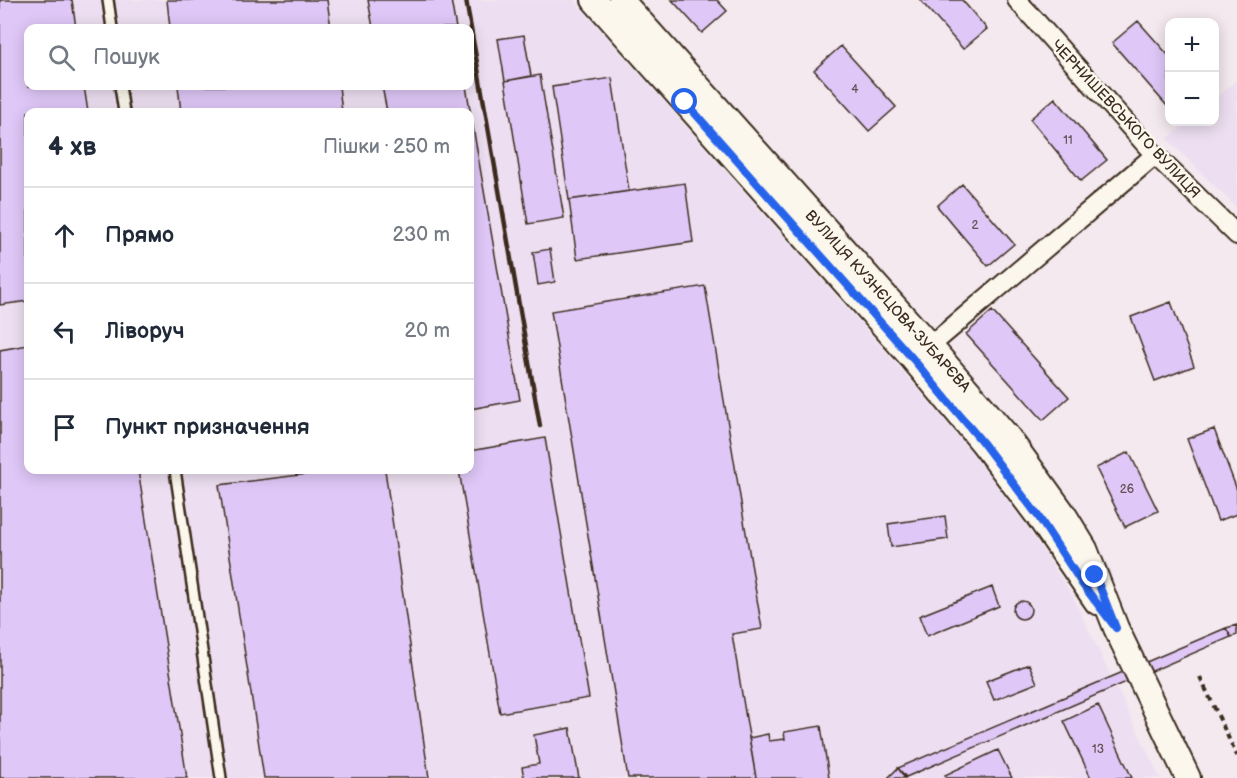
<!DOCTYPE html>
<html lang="uk">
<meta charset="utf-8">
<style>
body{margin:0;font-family:"Balsamiq Sans",sans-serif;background:#f6f6f7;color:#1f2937}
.controls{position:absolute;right:18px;top:18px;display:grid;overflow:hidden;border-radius:12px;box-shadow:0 3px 15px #0003}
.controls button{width:54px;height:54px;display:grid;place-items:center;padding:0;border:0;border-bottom:2px solid #e0e1e3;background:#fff;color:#1f2937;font:30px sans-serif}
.stop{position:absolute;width:18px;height:18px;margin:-14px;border:4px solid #2563eb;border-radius:50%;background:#fff}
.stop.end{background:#2563eb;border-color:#fff;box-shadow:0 2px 6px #0008}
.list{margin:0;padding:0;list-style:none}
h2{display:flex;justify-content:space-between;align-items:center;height:78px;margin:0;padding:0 24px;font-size:26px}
h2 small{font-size:20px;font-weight:400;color:#747a83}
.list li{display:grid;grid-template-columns:39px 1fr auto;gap:18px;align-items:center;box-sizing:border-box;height:96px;padding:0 24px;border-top:2px solid #e0e1e3}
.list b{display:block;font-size:22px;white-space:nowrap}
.list em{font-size:20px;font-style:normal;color:#747a83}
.icon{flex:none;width:33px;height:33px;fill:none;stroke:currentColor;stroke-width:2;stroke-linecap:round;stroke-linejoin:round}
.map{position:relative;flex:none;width:1237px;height:778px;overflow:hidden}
.search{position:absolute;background:#fff;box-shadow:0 3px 15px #0003;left:24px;top:24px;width:450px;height:66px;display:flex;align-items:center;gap:15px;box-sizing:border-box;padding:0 21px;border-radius:12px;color:#747a83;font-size:22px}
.panel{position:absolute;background:#fff;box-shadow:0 3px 15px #0003;left:24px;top:108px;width:450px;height:366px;border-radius:12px}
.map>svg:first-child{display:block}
.built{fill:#eddff1;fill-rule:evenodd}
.building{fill:#dfc7f7;stroke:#3b2a1e;stroke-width:1.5}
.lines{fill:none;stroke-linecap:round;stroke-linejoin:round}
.lane-casing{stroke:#3b2a1e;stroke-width:14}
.street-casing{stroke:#3b2a1e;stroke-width:22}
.secondary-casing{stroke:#3b2a1e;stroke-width:28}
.path{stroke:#3b2a1e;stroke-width:4;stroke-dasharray:6 4.5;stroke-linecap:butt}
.lane{stroke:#fbf7ec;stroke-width:9}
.street{stroke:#fbf7ec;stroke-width:18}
.secondary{stroke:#fbf7ec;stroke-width:24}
.rail{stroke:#3b2a1e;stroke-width:4.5}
.route{stroke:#2563eb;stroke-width:8}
.labels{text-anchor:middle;stroke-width:5;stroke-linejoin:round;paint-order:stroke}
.number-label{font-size:12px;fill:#645154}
.street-label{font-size:15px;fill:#3b2a1e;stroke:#fbf7ec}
</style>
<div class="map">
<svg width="1237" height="778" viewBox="0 0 1237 778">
<rect width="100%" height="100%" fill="#f3e9ef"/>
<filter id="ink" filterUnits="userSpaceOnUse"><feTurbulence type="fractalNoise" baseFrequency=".0167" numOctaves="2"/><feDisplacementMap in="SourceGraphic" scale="12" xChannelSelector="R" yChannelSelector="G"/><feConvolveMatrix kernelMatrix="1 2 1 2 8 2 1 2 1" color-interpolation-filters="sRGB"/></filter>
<g filter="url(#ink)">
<path class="built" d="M 0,0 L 574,0 L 901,369 L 972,452 L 1026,525 L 1071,593 L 1160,778 L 0,778 ZM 28,28 L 470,28 L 470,86 L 28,86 ZM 28,112 L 470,112 L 470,470 L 28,470 Z
M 1237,80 L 1237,208 L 1167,139 L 1188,122 L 1214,122 L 1215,99 Z"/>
<path class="building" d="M 0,0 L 72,0 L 76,28 L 28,28 L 28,86 L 84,86 L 88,112 L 28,112 L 28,301 L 0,305 Z
M 167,0 L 327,0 L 331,28 L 170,28 Z
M 368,0 L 451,0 L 456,28 L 373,28 Z
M 672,0 L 717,0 L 727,11 L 702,33 Z
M 920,0 L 962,0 L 987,29 L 963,49 Z
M 1138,21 L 1170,57 L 1168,107 L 1112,43 Z
M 524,35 L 531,76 L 505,81 L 498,39 Z
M 841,46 L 896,107 L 869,131 L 814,70 Z
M 540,75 L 564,218 L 528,224 L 505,81 Z
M 612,78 L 629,191 L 569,200 L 552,87 Z
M 178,86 L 339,86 L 342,112 L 181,112 Z
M 382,86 L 466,86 L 520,400 L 470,409 L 470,112 L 387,112 Z
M 1055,98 L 1107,160 L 1081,181 L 1030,119 Z
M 685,183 L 693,242 L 577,259 L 569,200 Z
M 962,184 L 1014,244 L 988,266 L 937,206 Z
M 550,249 L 555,282 L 538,285 L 533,252 Z
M 705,286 L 762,629 L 732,634 L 756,778 L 628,778 L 551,311 Z
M 1171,302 L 1194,366 L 1155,381 L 1131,317 Z
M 992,311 L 1069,397 L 1043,420 L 966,334 Z
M 28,345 L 28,470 L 138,470 L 187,778 L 0,778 L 0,350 Z
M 1214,429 L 1237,490 L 1237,514 L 1218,521 L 1187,439 Z
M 545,438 L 589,698 L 500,713 L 459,470 L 470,470 L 470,451 Z
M 1129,452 L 1158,511 L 1125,527 L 1096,468 Z
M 340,470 L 385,470 L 429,778 L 264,778 L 219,485 Z
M 945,516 L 948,539 L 891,547 L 888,524 Z
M 992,587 L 999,606 L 927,636 L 919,616 Z
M1013 610a9 9 0 1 1 18 0a9 9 0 1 1-18 0Z
M 1237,625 L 1237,635 L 1231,637 L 1226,628 Z
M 1226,628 L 1231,637 L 906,777 L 898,768 Z
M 1029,664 L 1037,683 L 994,700 L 986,681 Z
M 1098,705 L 1132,778 L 1091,778 L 1064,721 Z
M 821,726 L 829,778 L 756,778 L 749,738 L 768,734 L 769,741 L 785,739 L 784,732 Z
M 570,728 L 579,778 L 524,778 L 522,767 L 539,764 L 534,735 Z
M 998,750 L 1012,778 L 947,778 L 945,775 Z
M 898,768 L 905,778 L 888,778 Z"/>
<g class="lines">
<g class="lane-casing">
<path id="lane" d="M 108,0 L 112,28
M 120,86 L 124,112
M 175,470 L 221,778"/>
</g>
<g class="street-casing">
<path id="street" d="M 1017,0 L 1155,155 L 1237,235
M 930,346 L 1155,155"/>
</g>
<g class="secondary-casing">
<path id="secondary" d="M 594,0 L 913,359 L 983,443 L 1038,516 L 1097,602
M 621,0 L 930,346 L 1008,437 L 1063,513 L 1085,549 L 1116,628 L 1188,778"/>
</g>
<path class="path" d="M 1200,677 L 1237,756"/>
<use href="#lane" class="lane"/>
<use href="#street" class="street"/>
<use href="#secondary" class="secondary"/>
<path class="rail" d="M 466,0 L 540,426"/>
</g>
</g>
<g class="lines" filter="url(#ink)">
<path class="route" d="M 685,102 L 913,359 L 983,443 L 1038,516 L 1083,585 L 1116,628 L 1095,575"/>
</g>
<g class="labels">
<g class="number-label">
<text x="855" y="93">4</text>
<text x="1068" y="144">11</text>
<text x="975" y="229">2</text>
<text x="1127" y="493">26</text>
<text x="1098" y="753">13</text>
</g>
<g class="street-label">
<text transform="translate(1126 119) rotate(47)" y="5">ЧЕРНИШЕВСЬКОГО ВУЛИЦЯ</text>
<text transform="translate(888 301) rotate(48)" y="5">ВУЛИЦЯ КУЗНЄЦОВА-ЗУБАРЄВА</text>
</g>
</g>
</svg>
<div class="controls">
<button>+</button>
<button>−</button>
</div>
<div class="stop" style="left:685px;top:102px"></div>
<div class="stop end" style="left:1095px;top:575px"></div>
<div class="search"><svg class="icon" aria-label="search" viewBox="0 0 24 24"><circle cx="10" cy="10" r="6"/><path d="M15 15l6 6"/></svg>Пошук</div>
<section class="panel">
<h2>4 хв<small>Пішки · 250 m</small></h2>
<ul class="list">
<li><svg class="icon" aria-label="ahead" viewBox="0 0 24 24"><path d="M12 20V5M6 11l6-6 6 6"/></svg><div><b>Прямо</b></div><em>230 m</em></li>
<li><svg class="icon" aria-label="left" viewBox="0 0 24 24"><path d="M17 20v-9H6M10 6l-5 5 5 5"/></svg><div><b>Ліворуч</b></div><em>20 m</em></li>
<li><svg class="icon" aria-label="arrive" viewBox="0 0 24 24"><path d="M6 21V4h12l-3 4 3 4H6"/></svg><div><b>Пункт призначення</b></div></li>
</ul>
</section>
</div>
